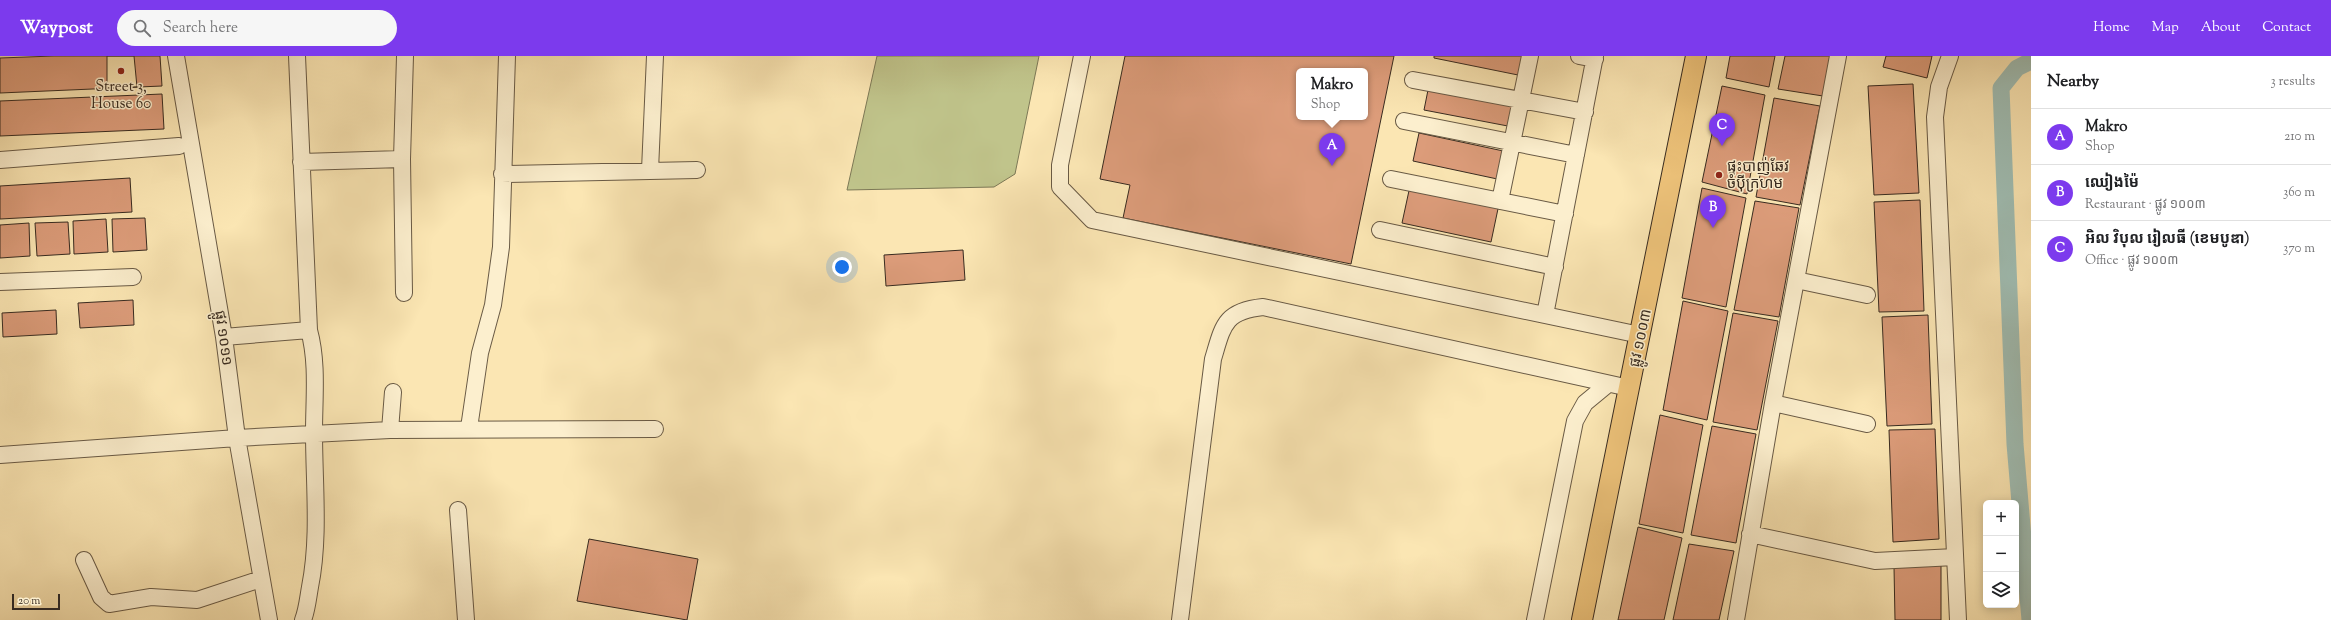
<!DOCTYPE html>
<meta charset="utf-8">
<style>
body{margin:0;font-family:"Sorts Mill Goudy","Noto Sans Khmer",serif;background:#f6f6f6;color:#202124}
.controls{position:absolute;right:12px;bottom:12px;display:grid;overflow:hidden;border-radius:6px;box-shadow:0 2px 10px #0003}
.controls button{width:36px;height:36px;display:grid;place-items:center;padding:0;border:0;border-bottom:1px solid #e0e0e0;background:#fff;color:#202124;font:20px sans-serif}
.scale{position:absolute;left:12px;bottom:10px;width:48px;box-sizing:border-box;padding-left:4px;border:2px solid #382b20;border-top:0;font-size:11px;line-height:14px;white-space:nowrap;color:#382b20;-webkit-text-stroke:3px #fcefce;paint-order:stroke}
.you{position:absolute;left:842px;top:211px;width:14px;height:14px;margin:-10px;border:3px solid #fff;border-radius:50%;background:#1a73e8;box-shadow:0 0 0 6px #1a73e833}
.badge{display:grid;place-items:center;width:26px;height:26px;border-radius:50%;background:#7c3aed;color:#fff;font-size:13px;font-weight:700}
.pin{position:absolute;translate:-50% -33px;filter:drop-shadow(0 1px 2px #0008)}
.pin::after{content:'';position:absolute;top:21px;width:14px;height:12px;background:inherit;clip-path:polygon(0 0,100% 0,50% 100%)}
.popup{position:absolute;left:1296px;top:12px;width:72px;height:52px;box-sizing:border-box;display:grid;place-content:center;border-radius:6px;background:#fff;filter:drop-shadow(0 1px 3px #0005);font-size:13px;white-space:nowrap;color:#757577}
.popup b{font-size:15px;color:#202124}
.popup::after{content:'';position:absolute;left:50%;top:100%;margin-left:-8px;border:8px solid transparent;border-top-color:#fff}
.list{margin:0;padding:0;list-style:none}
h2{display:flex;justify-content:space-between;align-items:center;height:52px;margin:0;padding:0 16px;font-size:17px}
h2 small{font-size:13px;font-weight:400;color:#757577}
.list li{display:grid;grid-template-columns:26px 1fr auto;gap:12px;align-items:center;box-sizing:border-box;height:56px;padding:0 16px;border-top:1px solid #e0e0e0}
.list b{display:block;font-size:15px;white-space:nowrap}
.list p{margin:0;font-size:13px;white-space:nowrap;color:#757577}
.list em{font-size:13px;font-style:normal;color:#757577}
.icon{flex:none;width:22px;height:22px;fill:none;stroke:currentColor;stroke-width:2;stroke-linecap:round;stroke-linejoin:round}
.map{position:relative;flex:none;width:2031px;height:564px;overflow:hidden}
header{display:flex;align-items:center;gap:24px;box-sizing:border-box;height:56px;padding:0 20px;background:#7c3aed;color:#fff}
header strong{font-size:19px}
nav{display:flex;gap:22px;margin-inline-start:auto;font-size:14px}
.search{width:280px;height:36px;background:#f6f6f6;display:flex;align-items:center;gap:10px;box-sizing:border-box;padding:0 14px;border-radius:22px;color:#757577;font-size:15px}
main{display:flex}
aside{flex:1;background:#fff}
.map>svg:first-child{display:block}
.green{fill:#c0c48b;stroke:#7c7856}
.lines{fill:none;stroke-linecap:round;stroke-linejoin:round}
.canal{stroke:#a0beb4;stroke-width:17}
.building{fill:#dc9c7a;stroke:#382b20;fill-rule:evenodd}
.minor-casing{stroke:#695a45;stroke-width:18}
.major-casing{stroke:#382b20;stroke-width:22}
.minor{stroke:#fcefce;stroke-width:16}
.major{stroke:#eec37a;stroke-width:20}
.poi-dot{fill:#8f2418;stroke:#fcefce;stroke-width:1.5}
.labels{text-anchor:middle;stroke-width:3;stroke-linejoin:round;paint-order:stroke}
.poi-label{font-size:15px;fill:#382b20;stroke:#fcefce}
.street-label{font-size:15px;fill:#382b20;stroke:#fcefce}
</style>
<header>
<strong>Waypost</strong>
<div class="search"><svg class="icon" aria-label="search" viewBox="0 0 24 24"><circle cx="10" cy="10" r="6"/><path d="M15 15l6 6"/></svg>Search here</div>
<nav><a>Home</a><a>Map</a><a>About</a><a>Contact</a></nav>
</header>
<main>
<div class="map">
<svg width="2031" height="564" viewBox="0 0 2031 564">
<rect width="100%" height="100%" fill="#fbe6b3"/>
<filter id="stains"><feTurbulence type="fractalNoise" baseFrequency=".005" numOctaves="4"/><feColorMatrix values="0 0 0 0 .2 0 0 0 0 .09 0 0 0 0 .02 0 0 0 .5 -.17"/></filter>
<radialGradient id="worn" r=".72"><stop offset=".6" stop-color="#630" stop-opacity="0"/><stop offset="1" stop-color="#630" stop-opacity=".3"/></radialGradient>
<path class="green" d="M 877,0 L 1039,0 L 1015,118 L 994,131 L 847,134 Z"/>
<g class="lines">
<path class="canal" d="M 2030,564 L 2015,388 L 2001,32 L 2017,12 L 2031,5"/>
</g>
<path class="building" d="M 54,0 L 160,0 L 162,30 L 0,37 L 0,2 Z
M 107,0 L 134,0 L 137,31 L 107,32 Z
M 1125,0 L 1394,0 L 1351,208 L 1123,162 L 1130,129 L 1100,123 ZM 1299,15 L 1365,15 L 1365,61 L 1299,61 Z
M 1434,0 L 1527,0 L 1523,20 L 1434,2 Z
M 1730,0 L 1775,0 L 1769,31 L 1726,22 Z
M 1785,0 L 1830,0 L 1823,40 L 1778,33 Z
M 1886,0 L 1932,0 L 1927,22 L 1883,11 Z
M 1913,28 L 1919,137 L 1874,139 L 1868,30 Z
M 1429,29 L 1518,46 L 1513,71 L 1424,54 Z
M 1722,30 L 1765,39 L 1747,138 L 1702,126 Z
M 162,38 L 164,73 L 0,80 L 0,45 Z
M 1774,42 L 1820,50 L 1800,149 L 1756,141 Z
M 1419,77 L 1508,96 L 1502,124 L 1413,105 Z
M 130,122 L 132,156 L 0,163 L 0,130 Z
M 1410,130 L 1499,148 L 1491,186 L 1402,167 Z
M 1702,132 L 1746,142 L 1726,251 L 1682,242 Z
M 1920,144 L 1924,255 L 1879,256 L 1874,146 Z
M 1755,145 L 1799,152 L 1779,261 L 1734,254 Z
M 145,162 L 147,194 L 113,196 L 112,163 Z
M 106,163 L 108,196 L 74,198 L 73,165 Z
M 68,166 L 70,198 L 37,200 L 35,167 Z
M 29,167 L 30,200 L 0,202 L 0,169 Z
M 963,194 L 965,224 L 886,230 L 884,199 Z
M 133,244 L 134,269 L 80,272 L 78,247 Z
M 1683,245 L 1728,255 L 1707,364 L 1663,354 Z
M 56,254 L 57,278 L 3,281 L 2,257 Z
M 1733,257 L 1778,265 L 1757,374 L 1713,366 Z
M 1928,259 L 1932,368 L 1887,370 L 1882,261 Z
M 1660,359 L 1703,369 L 1683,477 L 1639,468 Z
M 1712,370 L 1756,378 L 1736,487 L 1691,479 Z
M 1935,373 L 1939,483 L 1893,486 L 1889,374 Z
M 1638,471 L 1682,482 L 1664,564 L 1618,564 Z
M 589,483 L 698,503 L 687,564 L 577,545 Z
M 1689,488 L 1734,495 L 1719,564 L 1673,564 Z
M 1941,509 L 1941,564 L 1895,564 L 1894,511 Z"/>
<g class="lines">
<g class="minor-casing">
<path id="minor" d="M 176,0 L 224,281 L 237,382 L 269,564
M 1082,0 L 1060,109 L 1060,131 L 1092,164 L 1640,279
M 1579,0 L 1595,3
M 1950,0 L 1939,31 L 1935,61 L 1958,564
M 1413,24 L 1585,56
M 1404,65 L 1576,99
M 0,104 L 179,90
M 301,106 L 402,103
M 650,114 L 655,0
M 502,118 L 697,114
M 1391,123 L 1565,158
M 1500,145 L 1530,0
M 1380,174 L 1555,211
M 1796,224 L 1867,239
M 0,226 L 133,221
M 404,237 L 402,103 L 405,0
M 1545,259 L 1595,0
M 224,281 L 309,274 L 297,0
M 1773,347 L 1867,368
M 469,372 L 480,297 L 493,249 L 501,191 L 507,0
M 390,374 L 393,336
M 0,399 L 237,382 L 390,374 L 655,373
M 458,454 L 466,564
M 1750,478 L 1875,505 L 1955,501
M 84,504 L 101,541 L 109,548 L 151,541 L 197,544 L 261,523
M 303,564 C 307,554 308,542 310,531 C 320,480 314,429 314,376 C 314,342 318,307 309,274
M 1180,564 L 1213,303 C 1223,270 1224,255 1263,251 L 1629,332
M 1535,564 L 1575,365 L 1585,347 L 1608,328
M 1736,564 L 1773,347 L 1838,0"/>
</g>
<g class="major-casing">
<path id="major" d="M 1582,564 L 1696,0"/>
</g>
<use href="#minor" class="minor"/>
<use href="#major" class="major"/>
</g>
<g class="poi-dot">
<circle cx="121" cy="15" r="4"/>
<circle cx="1719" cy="119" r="4"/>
</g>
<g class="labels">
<g class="poi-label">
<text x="121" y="35">Street 3,<tspan x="121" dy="17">House 60</tspan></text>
<text x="1727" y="115" text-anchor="start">ផ្ទះបាញ់ឆែវ<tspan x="1727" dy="17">ចំប៉ីក្រហម</tspan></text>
</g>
<g class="street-label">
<text transform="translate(224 282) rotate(82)" y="5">ផ្លូវ ១០១១</text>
<text transform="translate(1640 282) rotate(-78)" y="5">ផ្លូវ ១០០៣</text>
</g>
</g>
<rect width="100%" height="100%" filter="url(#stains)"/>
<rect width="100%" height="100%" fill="url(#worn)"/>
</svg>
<div class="controls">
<button>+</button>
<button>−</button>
<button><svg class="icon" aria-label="layers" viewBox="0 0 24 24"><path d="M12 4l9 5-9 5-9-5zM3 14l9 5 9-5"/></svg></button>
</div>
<div class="scale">20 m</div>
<div class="you"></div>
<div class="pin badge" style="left:1332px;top:110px">A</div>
<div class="popup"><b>Makro</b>Shop</div>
<div class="pin badge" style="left:1713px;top:172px">B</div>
<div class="pin badge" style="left:1722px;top:90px">C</div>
</div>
<aside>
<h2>Nearby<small>3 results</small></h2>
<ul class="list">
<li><span class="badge">A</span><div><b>Makro</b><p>Shop</p></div><em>210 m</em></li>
<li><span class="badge">B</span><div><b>ឈៀងម៉ៃ</b><p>Restaurant · ផ្លូវ ១០០៣</p></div><em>360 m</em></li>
<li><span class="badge">C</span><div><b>អិល វិបុល រៀលធី (ខេមបូឌា)</b><p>Office · ផ្លូវ ១០០៣</p></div><em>370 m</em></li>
</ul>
</aside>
</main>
